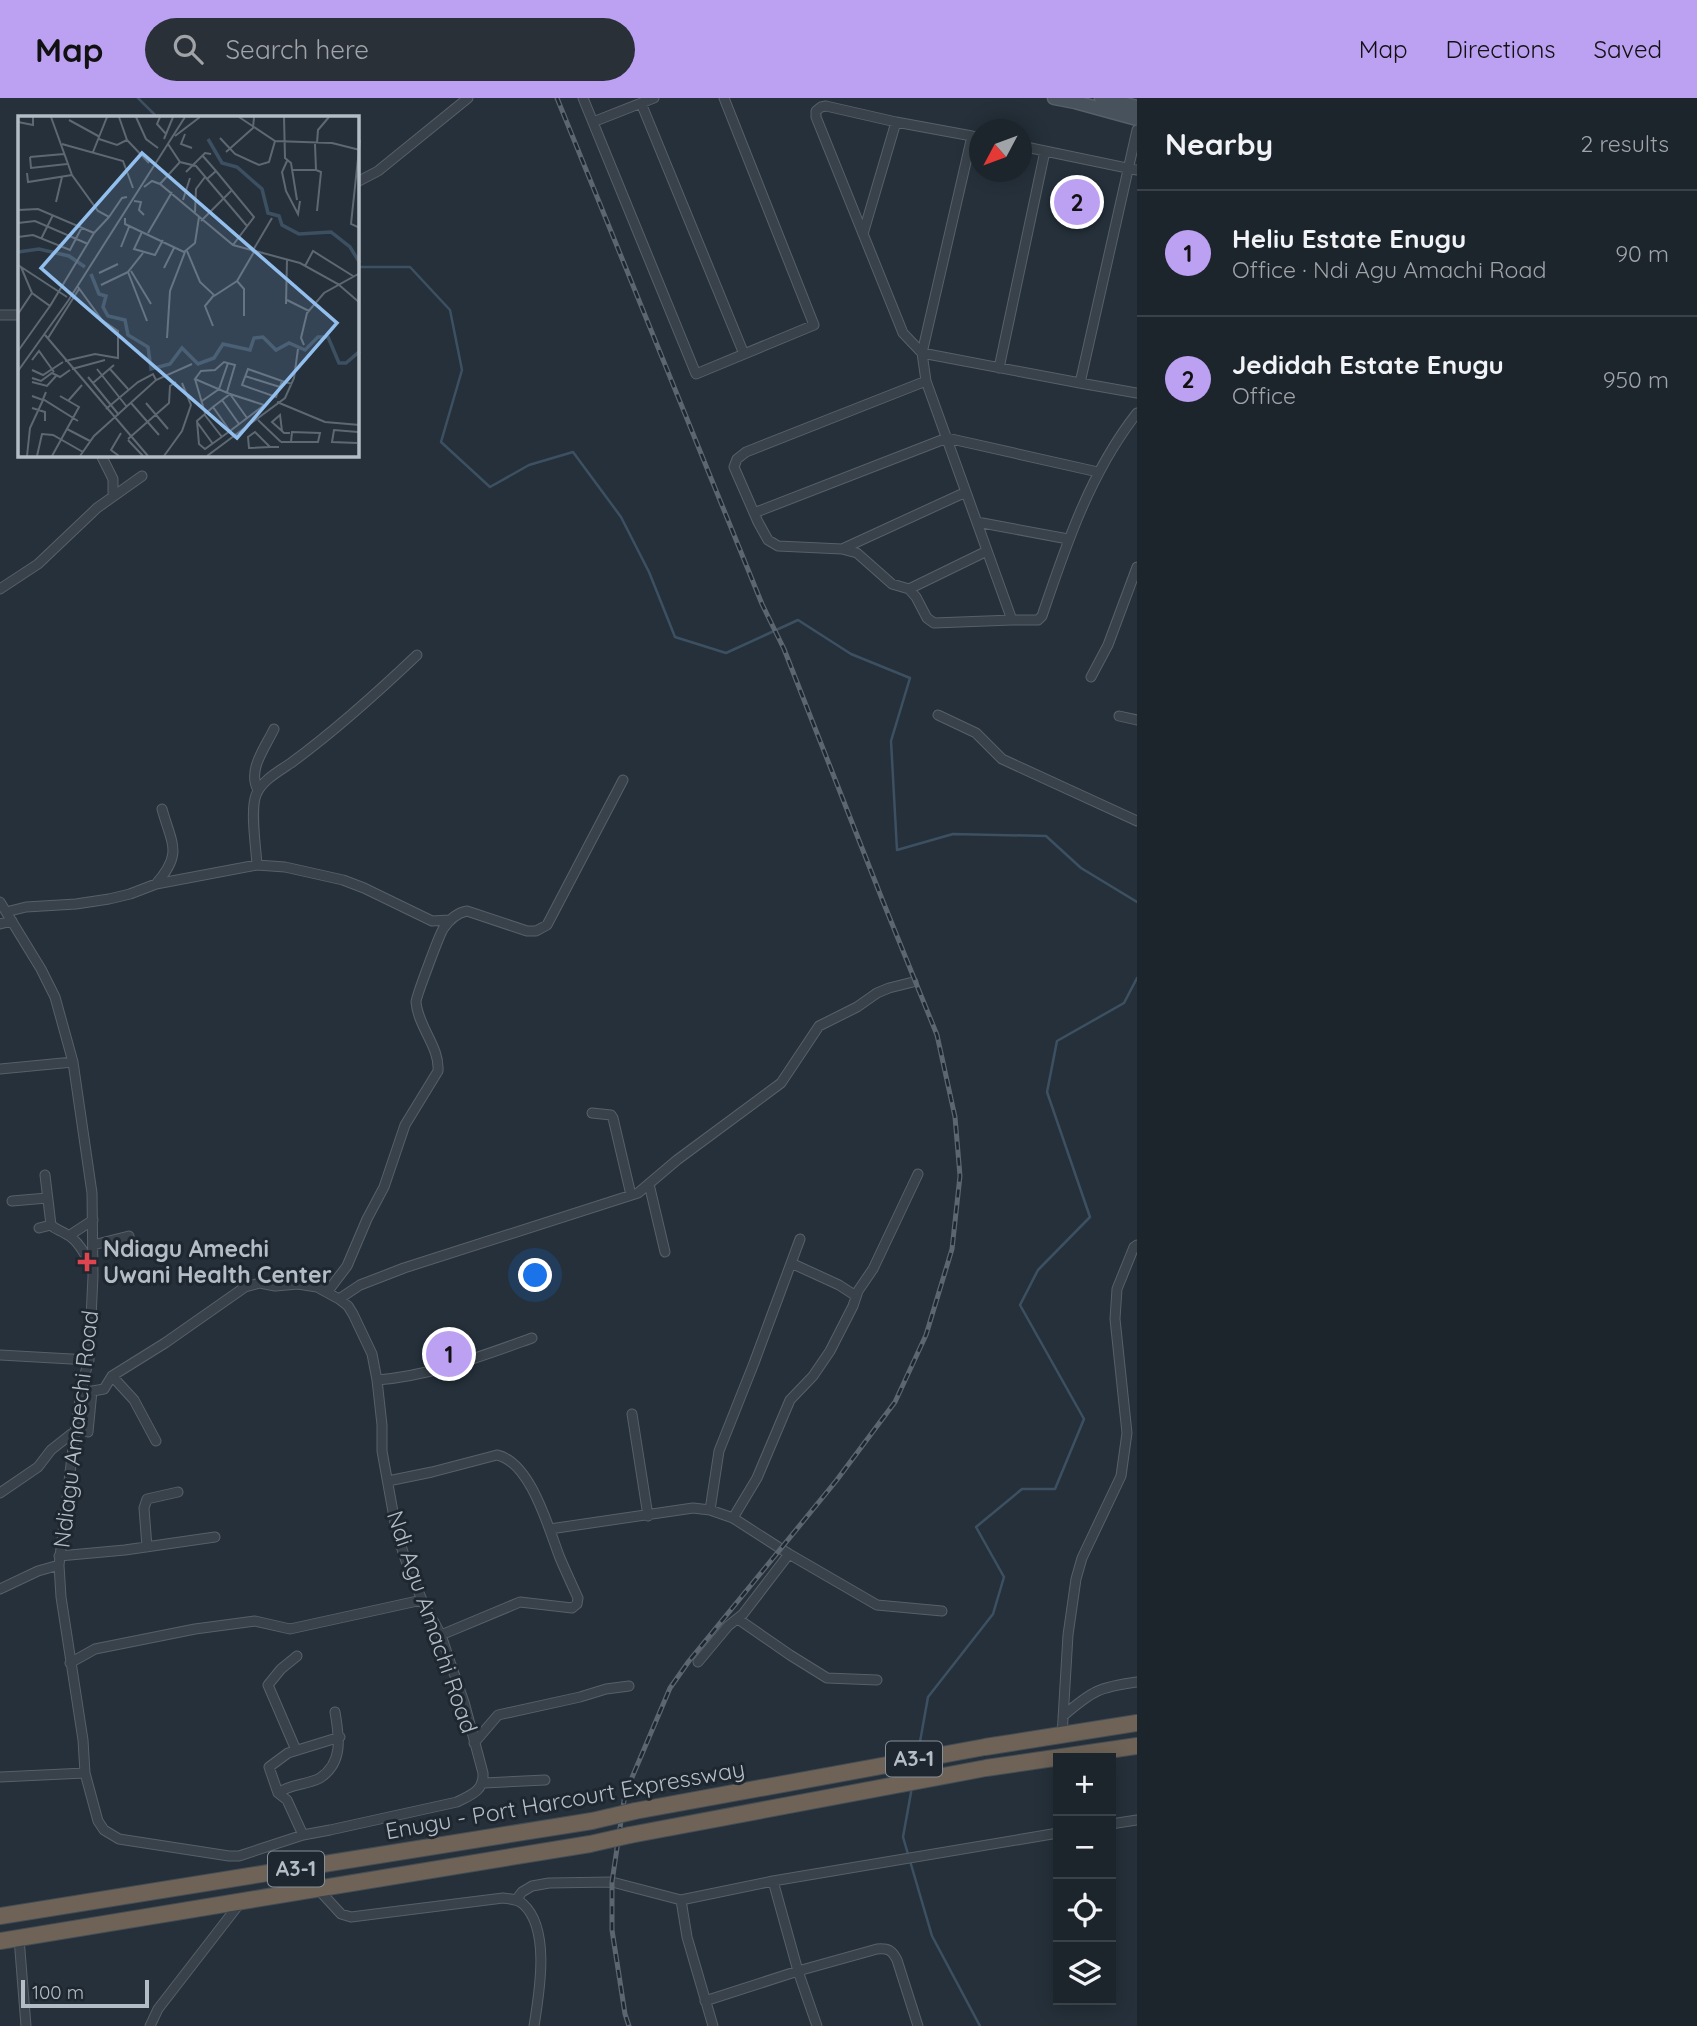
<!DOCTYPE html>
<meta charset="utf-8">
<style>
body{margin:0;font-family:Quicksand,sans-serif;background:#293038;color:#f1f3f6}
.controls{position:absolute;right:21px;bottom:21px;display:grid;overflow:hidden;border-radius:0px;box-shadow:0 4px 18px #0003}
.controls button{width:63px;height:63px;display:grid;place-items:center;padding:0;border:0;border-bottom:2px solid #3a4148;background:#1c242c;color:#f1f3f6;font:35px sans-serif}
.compass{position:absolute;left:969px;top:21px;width:63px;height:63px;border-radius:50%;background:#1c242c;box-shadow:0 4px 18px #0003;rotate:229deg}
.scale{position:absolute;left:21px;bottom:18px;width:128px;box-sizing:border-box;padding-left:7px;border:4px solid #b4bdc6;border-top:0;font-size:19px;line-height:24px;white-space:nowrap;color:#b4bdc6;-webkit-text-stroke:5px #1e272f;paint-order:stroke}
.you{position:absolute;left:536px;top:1178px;width:24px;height:24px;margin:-18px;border:5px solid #fff;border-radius:50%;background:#1a73e8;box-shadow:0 0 0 10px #1a73e833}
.badge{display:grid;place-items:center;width:46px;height:46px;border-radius:50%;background:#bca0f2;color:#111;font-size:23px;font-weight:700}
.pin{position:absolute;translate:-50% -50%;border:4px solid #fff;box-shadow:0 2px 7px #0006}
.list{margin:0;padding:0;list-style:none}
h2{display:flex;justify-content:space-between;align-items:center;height:91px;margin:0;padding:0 28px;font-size:30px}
h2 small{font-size:23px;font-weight:400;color:#a0a4a9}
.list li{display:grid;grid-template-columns:46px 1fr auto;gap:21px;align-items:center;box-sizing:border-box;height:126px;padding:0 28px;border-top:2px solid #3a4148}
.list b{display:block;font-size:26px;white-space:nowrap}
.list p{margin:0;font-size:23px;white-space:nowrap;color:#a0a4a9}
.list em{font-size:23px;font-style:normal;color:#a0a4a9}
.icon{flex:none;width:38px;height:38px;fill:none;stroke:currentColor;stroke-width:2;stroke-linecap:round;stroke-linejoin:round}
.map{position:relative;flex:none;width:1137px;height:1928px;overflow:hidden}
header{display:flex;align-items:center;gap:42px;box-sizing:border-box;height:98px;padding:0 35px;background:#bca0f2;color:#111}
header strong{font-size:33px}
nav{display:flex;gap:38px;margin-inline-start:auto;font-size:24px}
.search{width:490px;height:63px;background:#293038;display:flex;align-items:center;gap:18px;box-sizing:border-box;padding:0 24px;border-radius:38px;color:#a0a4a9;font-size:26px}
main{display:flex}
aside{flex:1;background:#1c242c}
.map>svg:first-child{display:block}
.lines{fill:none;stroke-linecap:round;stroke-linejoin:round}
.stream{stroke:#3d5061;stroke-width:2.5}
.street-casing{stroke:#576068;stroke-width:11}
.secondary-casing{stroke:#576068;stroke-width:15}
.highway-casing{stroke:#444d55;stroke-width:18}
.street{stroke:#39424a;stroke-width:9}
.secondary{stroke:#47525d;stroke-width:12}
.highway{stroke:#6f6357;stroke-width:16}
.rail-casing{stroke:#5b6671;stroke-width:5}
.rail{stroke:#1e272f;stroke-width:2.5;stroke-dasharray:8;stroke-linecap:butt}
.highway-bridge-casing{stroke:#444d55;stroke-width:18;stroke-linecap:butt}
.highway-bridge{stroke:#6f6357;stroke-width:16}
.health-dot{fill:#e0444e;stroke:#1e272f;stroke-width:2.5}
.labels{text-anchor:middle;stroke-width:6;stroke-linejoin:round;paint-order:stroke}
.shield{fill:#1e272f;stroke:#879099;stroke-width:2}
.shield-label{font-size:21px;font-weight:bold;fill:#b4bdc6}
.poi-label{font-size:23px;font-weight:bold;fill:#b4bdc6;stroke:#1e272f;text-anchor:start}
.street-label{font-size:23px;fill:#b4bdc6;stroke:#1e272f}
.inset-river{fill:none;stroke:#3d5061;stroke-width:3.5}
.inset-road{fill:none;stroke:#5e6872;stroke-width:2}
.view{fill:#92bfed;fill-opacity:0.15;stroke:#92bfed;stroke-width:3.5}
.inset-edge{fill:none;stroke:#b4bdc6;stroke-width:3.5}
</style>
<header>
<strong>Map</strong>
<div class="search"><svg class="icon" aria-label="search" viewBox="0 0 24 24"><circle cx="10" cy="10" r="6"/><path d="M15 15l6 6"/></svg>Search here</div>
<nav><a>Map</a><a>Directions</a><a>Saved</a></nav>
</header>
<main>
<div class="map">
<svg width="1137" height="1928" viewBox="0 0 1137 1928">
<rect width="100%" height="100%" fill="#25303a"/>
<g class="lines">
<path class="stream" d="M 138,0 L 157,19
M 357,169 L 410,169 L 450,212 L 462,272 L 441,344 L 490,389 L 529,367 L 573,354 L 621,419 L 649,474 L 675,539 L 726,555 L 798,522 L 851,556 L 910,580 L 891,643 L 897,752 L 953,736 L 1046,738 L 1081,770 L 1137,804
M 918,1655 L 928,1599 L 993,1516 L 1004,1479 L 976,1429 L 1022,1391 L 1055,1391 L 1084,1321 L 1020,1207 L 1038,1172 L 1090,1119 L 1047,994 L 1057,943 L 1124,905 L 1137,880
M 912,1689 L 903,1739 L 932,1838 L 980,1928"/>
<g class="street-casing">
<path id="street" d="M 583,0 L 696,276 L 814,227 L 724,0
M 641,5 L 744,256
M 593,24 L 654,0
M 1137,32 L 1080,285 L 1137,295
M 972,38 L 922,255 L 903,235 L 816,19 L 816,13 L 821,9 L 826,8 L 896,24 L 972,38 L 979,40
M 1021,48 L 1137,72
M 357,84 L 378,73 L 468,0
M 863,136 L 896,24
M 0,217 L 19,217
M 999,270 L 1045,53
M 926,283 L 746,354 L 737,361 L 734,369 L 758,424 L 768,442 L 778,448 L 842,451 L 857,455 L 892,486 L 909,491 L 916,499 L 927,520 L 934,525 L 1012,522 L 926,283 L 922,255 L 1080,285
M 101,357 L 113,381 L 113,397
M 754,415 L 947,340 L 1098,374
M 977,424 L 1068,441
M 842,451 L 966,394
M 0,491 L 38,466 L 97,410 L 142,378
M 909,491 L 987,453
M 1012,522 L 1038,522 L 1042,518 C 1066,447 1090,375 1137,315
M 1091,579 L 1108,547 L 1137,469
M 938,617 L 976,635 L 1002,661 L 1137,723
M 1119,618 L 1137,622
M 258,692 C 247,672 265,650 274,631
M 257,767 C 256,749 250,712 256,697 C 261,683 279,673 291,665 C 336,632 377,595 417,557
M 156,786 C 183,755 172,747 162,711
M 0,804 L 41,871 L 55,899 L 73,964 L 92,1095 L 93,1178 L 89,1262 L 83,1283 L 75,1333 L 59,1467 L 61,1499 L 83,1642 L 85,1675 L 98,1723 L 104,1732 L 119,1741 L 229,1758 L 239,1758 L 303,1737 L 330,1732 L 457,1704 C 471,1697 484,1693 483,1675 L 464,1604 L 448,1558 L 441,1537 L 422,1502 L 406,1463 L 397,1436 L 382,1353 L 382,1327 L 377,1282 L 372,1256 L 353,1216 L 348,1208 L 339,1201 L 317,1189 L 298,1186 L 275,1188 L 260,1185 L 245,1189 L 165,1245 L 112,1278 L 104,1291 L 81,1295
M 6,814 L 26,809 L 76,806 L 109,801 L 130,796 L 156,786 L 257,767 L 285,769 L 343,782 L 364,790 L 432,823 L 449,822
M 0,826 L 12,823
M 0,971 L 73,964
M 592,1015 L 611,1017 L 613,1020 L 631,1097
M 45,1077 L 51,1127 C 56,1132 60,1132 66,1136 C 77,1141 87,1158 91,1169
M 649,1086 L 665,1154
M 12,1103 L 47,1100
M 39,1130 L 51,1127
M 70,1137 L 93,1122
M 93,1147 L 129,1138
M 791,1165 L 839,1187 L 856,1198
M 328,1193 L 347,1168 L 367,1121 L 384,1089 L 405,1027 L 438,973 C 440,949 418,929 416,904 C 416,899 439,838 443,831 C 449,822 456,815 467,813 L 527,833 L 536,833 L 547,827 L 623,682
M 339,1201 L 360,1187 L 404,1170 L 638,1095 L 677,1062 L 781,985 L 819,928 L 857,909 L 877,895 L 889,890 L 913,884
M 0,1257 L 89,1262
M 112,1278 L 134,1302 L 156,1343
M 377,1282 C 430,1278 482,1258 532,1240
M 632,1316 L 648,1418
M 88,1334 L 92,1293
M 388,1383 L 432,1374 L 497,1357 C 531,1364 549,1432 560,1460 C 566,1474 572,1487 578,1500 L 577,1506 L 572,1510 L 520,1504 L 441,1537
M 0,1395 L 38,1369 L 51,1352 L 75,1333
M 710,1412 L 719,1353 L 754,1265 L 800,1141
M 733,1420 L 789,1456 L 877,1507 L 942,1513
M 550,1431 L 693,1410 L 710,1412 L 733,1420 L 757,1380 L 790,1302 L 813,1278 L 830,1253 L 853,1208 L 858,1193 L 873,1171 L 918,1076
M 147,1449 L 144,1410 L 147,1401 L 178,1394
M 59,1458 L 125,1452 L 215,1439
M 0,1491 L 38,1473 L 59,1467
M 738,1521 L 790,1557 L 827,1580 L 877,1582
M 698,1564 L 728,1528 L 743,1516 L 789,1456
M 70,1565 L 95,1551 L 195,1531 L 255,1523 L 290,1531 L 422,1502
M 1063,1618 C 1092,1593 1099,1589 1137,1584
M 1062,1638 L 1068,1537 L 1076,1481 L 1082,1460 L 1121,1378 L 1127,1335 L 1115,1221 L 1117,1191 L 1134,1149 L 1137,1147
M 474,1645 L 498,1617 L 580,1599 L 606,1591 L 629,1588
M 296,1652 L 268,1587 L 281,1571 L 297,1558
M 0,1679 L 85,1675
M 484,1685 L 545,1682
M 278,1695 L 269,1669 L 288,1655 L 340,1639
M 1111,1726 L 1137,1722
M 303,1737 L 287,1702 L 278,1695 C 290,1686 307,1687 320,1680 C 344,1664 339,1638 335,1614
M 773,1783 L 798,1873 L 817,1928
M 318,1791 L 341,1816 L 351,1819 L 503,1800 C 510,1801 518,1801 523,1806 C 551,1831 539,1896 534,1928
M 516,1802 L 522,1794 L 532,1788 L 549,1785 L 612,1784 L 681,1802 L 687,1839 L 713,1928
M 681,1802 L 773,1783 L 1058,1735
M 19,1840 L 26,1928
M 705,1903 L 798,1873 L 877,1851 C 888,1850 892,1852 897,1862 L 918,1928
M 150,1928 L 158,1911 L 240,1805"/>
</g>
<g class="secondary-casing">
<path id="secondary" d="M 1054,0 L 1075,4 L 1137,21
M 1101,0 L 1137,9"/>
</g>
<g class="highway-casing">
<path id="highway" d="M 635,1713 L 985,1649 L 1137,1625
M 630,1737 L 986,1670 L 1137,1648
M 0,1818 L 592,1723
M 0,1843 L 590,1746"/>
</g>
<use href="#street" class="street"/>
<use href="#secondary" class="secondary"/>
<use href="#highway" class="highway"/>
<g class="rail-casing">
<path id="rail" d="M 557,0 L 762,506 L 784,551 L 882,801 L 937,937 L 955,1019 L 960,1078 L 952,1151 L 926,1237 L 895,1304 L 836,1383 L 689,1563 L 670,1590 L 625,1696 L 612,1784 L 612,1832 L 625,1916 L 629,1928"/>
</g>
<use href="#rail" class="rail"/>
<g class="highway-bridge-casing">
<path id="highway-bridge" d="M 592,1723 L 635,1713
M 590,1746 L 630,1737"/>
</g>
<use href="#highway-bridge" class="highway-bridge"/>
</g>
<path class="health-dot" d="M83.5 1153.5h7v7h7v7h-7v7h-7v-7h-7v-7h7z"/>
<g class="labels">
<g class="shield">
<rect x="886" y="1643.5" width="56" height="35" rx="5"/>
<rect x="268" y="1753.5" width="56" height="35" rx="5"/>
</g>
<g class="shield-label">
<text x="914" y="1668">A3-1</text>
<text x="296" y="1778">A3-1</text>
</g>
<g class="poi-label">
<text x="103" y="1159">Ndiagu Amechi<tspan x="103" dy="26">Uwani Health Center</tspan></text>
</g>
<g class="street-label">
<text transform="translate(76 1331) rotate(-83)" y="8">Ndiagu Amaechi Road</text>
<text transform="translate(432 1524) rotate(71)" y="8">Ndi Agu Amachi Road</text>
<text transform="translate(565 1702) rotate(-10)" y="8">Enugu - Port Harcourt Expressway</text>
</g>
</g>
<g transform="translate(18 18)">
<rect width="341" height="341" fill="#25303a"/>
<path class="inset-river" d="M 190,23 L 204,47 L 219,51 L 244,73 L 250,97 L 261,100 L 264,109 L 281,118 L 313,116 L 332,131 L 342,147M 0,136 L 21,133 L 51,140 L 67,151M 73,158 L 81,178 L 88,180 L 85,191 L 90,200 L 107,204 L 110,219 L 130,231 L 133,253 L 152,248 L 164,232 L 180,248 L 196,242 L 205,228 L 232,234 L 236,222 L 245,221 L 258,234 L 271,227 L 287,234 L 300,221 L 310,221 L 321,247 L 328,247 L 342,235"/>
<path class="inset-road" d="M 33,1 L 54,59 L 80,95 L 91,101 L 104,82 L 109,81M 118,1 L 128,23 L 140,32M 142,1 L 139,8 L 148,18M 221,1 L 257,25 L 314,27 L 342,34M 266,1 L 267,42 L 273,47 L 279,84M 51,4 L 82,21M 0,6 L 15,9 L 15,1M 167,18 L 163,28 L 174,32M 157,20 L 182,1M 202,22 L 217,38 L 241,49 L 251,46 L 257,25M 81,23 L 99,29 L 109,24 L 101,1M 146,23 L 155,1M 109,24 L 131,47M 342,24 L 333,108 L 342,112M 299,27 L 300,14 L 311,1M 44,28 L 105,45 L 115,72M 150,28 L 162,46 L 178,50 L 229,110M 297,28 L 298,54 L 303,56 L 299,95M 75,36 L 89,1M 208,36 L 235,12 L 236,1M 184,39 L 198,55M 12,41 L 13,52 L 49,48M 12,41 L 46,38M 269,45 L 264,56 L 268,75 L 280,98 L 282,85M 274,54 L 298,54M 168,56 L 187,37 L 193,38M 9,57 L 10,66 L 54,59M 189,63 L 198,55 L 236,101 L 215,129M 142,68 L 162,46M 126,71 L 134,65 L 142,68 L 215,129 L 282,147 L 320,168 L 342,187M 165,84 L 172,62M 116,85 L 123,86 L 121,94 L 126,99M 38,86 L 44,61M 0,94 L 20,93 L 76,117 L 91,101M 177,96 L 178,73 L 187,61M 107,102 L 107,108 L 166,136 L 177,127 L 181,101M 183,105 L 213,75M 0,107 L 17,105 L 70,128M 124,116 L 116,133 L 137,139 L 145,124M 130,117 L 154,76M 0,121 L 15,119 L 52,134 L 64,111M 23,123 L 35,99M 103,131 L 111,111M 169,135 L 182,166 L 196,179 L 187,190 L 195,210M 234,136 L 254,102M 125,137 L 110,156 L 129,205M 0,149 L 49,181M 287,150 L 295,135 L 335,160M 3,151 L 14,177 L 32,190 L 76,117M 146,152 L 156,132M 113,155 L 133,188M 81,157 L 100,148M 219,165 L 226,173 L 226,200M 83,169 L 110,156M 196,180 L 219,165 L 236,136M 269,184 L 291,195M 268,188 L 269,144M 0,198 L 14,177M 27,219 L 130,340M 30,222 L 61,173M 149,222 L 152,175 L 167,136M 286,229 L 283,222 L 289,197 L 306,177 L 342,157M 0,235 L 32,190M 14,244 L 21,235 L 36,256M 47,245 L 77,238 L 100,242 L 100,215 L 84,204 L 60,171M 54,253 L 87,244M 79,253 L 109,291M 92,253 L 110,273M 14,254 L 25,259 L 45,246M 0,255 L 50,185 L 167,1M 227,260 L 262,271M 70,261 L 101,299M 14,262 L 23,265 L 34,257 L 42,261 L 52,254M 177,263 L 187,297M 264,265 L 258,281 L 224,269 L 230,253 L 264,265 L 274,268M 14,266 L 29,270 L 38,260M 75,267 L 96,249M 28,276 L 25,283 L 60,305M 204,284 L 221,308M 50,285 L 64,269M 184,285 L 201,273 L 210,247M 259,286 L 307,306 L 342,309M 113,287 L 141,319M 128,287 L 150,313M 195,291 L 212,278 L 177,263 L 183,255 L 197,254 L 206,246 L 217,249 L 209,276M 14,292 L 27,296 L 27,305M 88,293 L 120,266 L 135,258 L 138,264M 186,298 L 204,321M 240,304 L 263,326M 179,306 L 195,328M 49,313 L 72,325M 264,315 L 262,299 L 254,306 L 264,315 L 266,317 L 272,317M 217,322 L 216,320 L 212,315 L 195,291 L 179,305 L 181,328 L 187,333 L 212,315 L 245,290 L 246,289 L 212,278 L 229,302M 110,323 L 151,287 L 152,270 L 158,266M 110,324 L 125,340M 263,326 L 300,326 L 302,317 L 274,316 L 273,326M 339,327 L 314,326 L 316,314 L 340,316M 252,331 L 231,332 L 230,321 L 237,316 L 252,331 L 261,331M 9,340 L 12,312 L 25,284 L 14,280M 19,340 L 24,318 L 35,319 L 65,336M 34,340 L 61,291 L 42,280M 62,340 L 76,320 L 138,264 L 174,248M 101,340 L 93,334 L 103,317M 146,340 L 164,315 L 173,289 L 164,267M 189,340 L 267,282 L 276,262 L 280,233"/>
<path class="view" d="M 124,37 L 319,207 L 219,322 L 23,152 Z"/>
<rect width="341" height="341" class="inset-edge"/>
</g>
</svg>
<div class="controls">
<button>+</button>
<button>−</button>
<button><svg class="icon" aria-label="locate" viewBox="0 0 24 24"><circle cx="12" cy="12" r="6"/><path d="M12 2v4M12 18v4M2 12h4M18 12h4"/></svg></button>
<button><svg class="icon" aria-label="layers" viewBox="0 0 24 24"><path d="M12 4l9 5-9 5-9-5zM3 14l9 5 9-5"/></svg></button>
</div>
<svg class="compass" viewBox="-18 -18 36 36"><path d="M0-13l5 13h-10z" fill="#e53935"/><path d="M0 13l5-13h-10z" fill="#a0a4a9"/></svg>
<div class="scale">100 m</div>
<div class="you"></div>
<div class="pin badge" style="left:449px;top:1256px">1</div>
<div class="pin badge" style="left:1077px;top:104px">2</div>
</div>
<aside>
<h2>Nearby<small>2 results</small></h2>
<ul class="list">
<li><span class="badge">1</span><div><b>Heliu Estate Enugu</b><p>Office · Ndi Agu Amachi Road</p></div><em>90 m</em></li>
<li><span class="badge">2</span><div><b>Jedidah Estate Enugu</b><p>Office</p></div><em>950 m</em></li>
</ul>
</aside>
</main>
